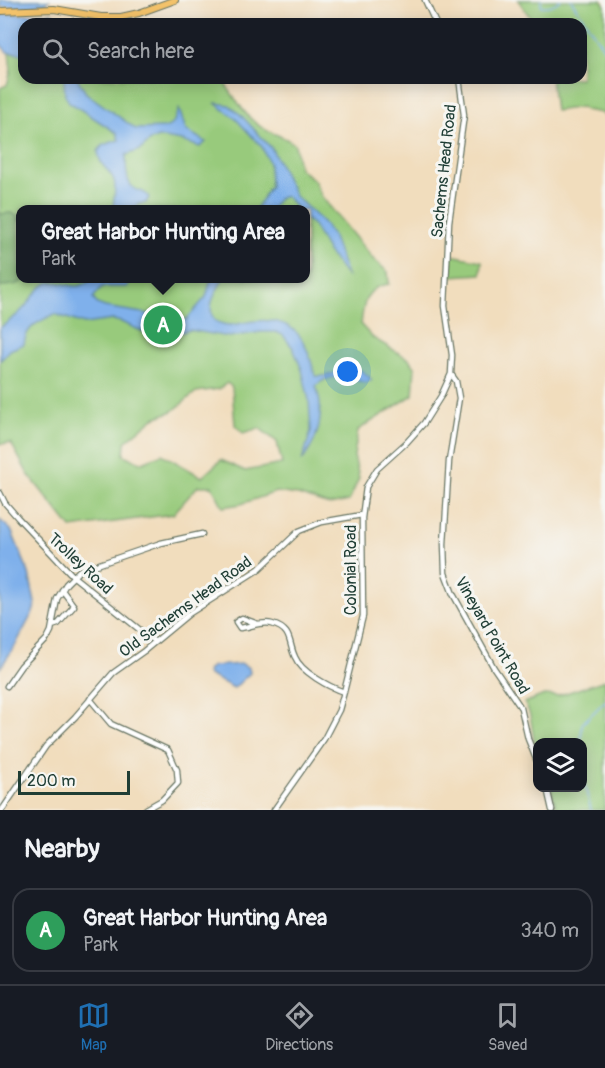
<!DOCTYPE html>
<style>
body{margin:0;font-family:Pangolin,sans-serif;background:#242831;color:#f1f3f6}
.controls{position:absolute;right:18px;bottom:18px;display:grid;overflow:hidden;border-radius:12px;box-shadow:0 3px 15px #0003}
.controls button{width:54px;height:54px;display:grid;place-items:center;padding:0;border:0;border-bottom:2px solid #363941;background:#171b24;color:#f1f3f6;font:30px sans-serif}
.scale{position:absolute;left:18px;bottom:15px;width:112px;box-sizing:border-box;padding-left:6px;border:3px solid #1f3d34;border-top:0;font-size:16px;line-height:21px;white-space:nowrap;color:#1f3d34;-webkit-text-stroke:4px #f6f6f2;paint-order:stroke}
.you{position:absolute;left:348px;top:372px;width:21px;height:21px;margin:-15px;border:4px solid #fff;border-radius:50%;background:#1a73e8;box-shadow:0 0 0 9px #1a73e833}
.badge{display:grid;place-items:center;width:39px;height:39px;border-radius:50%;background:#1f6fb2;color:#fff;font-size:20px;font-weight:700}
.pin{position:absolute;translate:-50% -50%;border:3px solid #fff;box-shadow:0 2px 6px #0006}
.popup{position:absolute;left:16px;top:205px;width:294px;height:78px;box-sizing:border-box;display:grid;place-content:center;border-radius:12px;background:#171b24;filter:drop-shadow(0 2px 4px #0005);font-size:20px;white-space:nowrap;color:#9ea1a6}
.popup b{font-size:22px;color:#f1f3f6}
.popup::after{content:'';position:absolute;left:50%;top:100%;margin-left:-12px;border:12px solid transparent;border-top-color:#171b24}
.list{margin:0;padding:0;list-style:none}
h2{display:flex;justify-content:space-between;align-items:center;height:78px;margin:0;padding:0 24px;font-size:26px}
h2 small{font-size:20px;font-weight:400;color:#9ea1a6}
.list li{display:grid;grid-template-columns:39px 1fr auto;gap:18px;align-items:center;box-sizing:border-box;height:84px;margin:0 12px 12px;padding:0 12px;border:2px solid #363941;border-radius:18px}
.list b{display:block;font-size:22px;white-space:nowrap}
.list p{margin:0;font-size:20px;white-space:nowrap;color:#9ea1a6}
.list em{font-size:20px;font-style:normal;color:#9ea1a6}
.icon{flex:none;width:33px;height:33px;fill:none;stroke:currentColor;stroke-width:2;stroke-linecap:round;stroke-linejoin:round}
.map{position:relative;flex:none;width:605px;height:810px;overflow:hidden}
.search{position:absolute;background:#171b24;box-shadow:0 3px 15px #0003;left:18px;right:18px;top:18px;height:66px;display:flex;align-items:center;gap:15px;box-sizing:border-box;padding:0 21px;border-radius:18px;color:#9ea1a6;font-size:22px}
.sheet{height:174px;background:#171b24}
nav{display:flex;justify-content:space-around;align-items:center;box-sizing:border-box;height:84px;border-top:2px solid #363941;background:#171b24;font-size:16px;color:#9ea1a6}
nav a{display:grid;justify-items:center;gap:3px}
nav .on{color:#1f6fb2}
.map>svg:first-child{display:block}
.green{fill:#98ca7b;stroke:#5c8458;stroke-width:1.5;fill-rule:evenodd}
.forest{fill:#7aae6b;stroke:#4c7650;stroke-width:1.5}
.water{fill:#7fb0eb;stroke:#4f7690;stroke-width:1.5}
.lines{fill:none;stroke-linecap:round;stroke-linejoin:round}
.stream{stroke:#7fb0eb;stroke-width:1.5}
.minor-casing{stroke:#687564;stroke-width:7}
.major-casing{stroke:#687564;stroke-width:8}
.minor{stroke:#fff;stroke-width:4.5}
.major{stroke:#f3c26a;stroke-width:6}
.labels{text-anchor:middle;stroke-width:6;stroke-linejoin:round;paint-order:stroke}
.street-label{font-size:16px;fill:#1f3d34;stroke:#f6f6f2}
</style>
<div class="map">
<svg width="605" height="810" viewBox="0 0 605 810">
<rect width="100%" height="100%" fill="#f6f6f2"/>
<filter id="ink" filterUnits="userSpaceOnUse"><feTurbulence type="fractalNoise" baseFrequency=".0167" numOctaves="2"/><feDisplacementMap in="SourceGraphic" scale="12" xChannelSelector="R" yChannelSelector="G"/><feConvolveMatrix kernelMatrix="1 2 1 2 8 2 1 2 1" color-interpolation-filters="sRGB"/></filter>
<filter id="wash" filterUnits="userSpaceOnUse"><feTurbulence type="fractalNoise" baseFrequency=".008" numOctaves="4" result="noise"/><feDisplacementMap in="SourceGraphic" scale="24" xChannelSelector="R" yChannelSelector="G"/><feGaussianBlur stdDeviation="1.35" result="paint"/><feColorMatrix in="noise" values="0 0 0 0 0 0 0 0 0 0 0 0 0 0 0 0 0 1.4 0 .05"/><feComposite in="paint" operator="in"/></filter>
<g filter="url(#wash)">
<rect width="100%" height="100%" fill="#f1ddbd"/>
<path class="green" d="M 518,0 L 602,0 L 605,6 L 605,116 L 602,113 L 585,110 L 582,107 L 555,111 L 551,78 L 581,78 L 581,24 L 535,24 Z
M 24,49 L 24,78 L 221,78 C 233,94 244,116 261,127 C 272,135 284,135 295,145 L 299,168 L 314,180 L 322,197 L 373,259 L 388,272 L 389,284 C 365,287 363,304 361,325 L 373,338 L 409,359 L 415,367 L 413,395 L 358,430 L 354,456 L 359,478 L 349,501 L 329,505 L 298,495 L 276,492 L 241,504 L 223,507 L 212,486 L 198,486 L 173,514 L 71,528 L 28,474 L 11,443 L 0,444 L 0,286 L 14,285 L 28,278 L 306,278 L 306,210 L 21,210 L 20,223 L 19,218 L 11,213 L 0,214 L 0,88 L 7,85 L 11,70 L 9,53 ZM 227,383 L 232,387 L 235,425 L 243,433 L 259,428 L 277,442 L 282,464 L 245,471 L 221,460 L 202,477 L 162,454 L 140,463 L 124,455 L 125,442 L 154,418 L 173,411 L 196,392 L 219,389 Z
M 451,255 L 482,261 L 481,274 L 451,276 Z
M 605,680 L 605,810 L 557,810 L 551,788 L 582,788 L 582,742 L 538,742 L 537,752 C 531,737 534,716 524,703 L 544,695 L 557,696 Z"/>
<path class="forest" d="M 11,213 L 16,215 L 20,223 L 21,278 L 28,279 L 14,285 L 0,286 L 0,214 Z"/>
<path class="water" d="M 0,0 L 49,0 L 45,4 L 38,4 L 36,6 L 0,7 Z
M 51,13 L 62,19 L 66,24 L 24,24 L 24,54 L 7,52 L 0,44 L 0,15 Z
M 64,78 L 77,78 L 86,93 L 136,129 L 166,128 L 173,123 L 179,109 L 186,130 L 206,142 L 200,147 L 182,141 L 158,137 L 151,140 L 140,150 L 126,155 C 126,166 125,186 137,190 C 143,192 145,192 149,197 L 146,203 L 138,204 L 132,209 L 113,209 C 113,200 117,189 114,180 C 109,168 99,167 98,151 L 103,145 L 119,140 L 117,133 L 69,102 L 65,95 Z
M 215,103 L 229,105 L 241,115 L 272,149 L 295,196 L 323,222 L 332,235 L 348,278 L 328,252 L 313,225 L 306,219 L 306,210 L 297,209 L 286,196 L 279,198 L 271,209 L 256,209 L 270,186 L 269,163 L 262,147 L 235,118 Z
M 92,278 L 130,279 L 127,287 L 102,287 L 93,298 L 97,304 L 105,307 L 186,320 L 206,297 L 211,279 L 223,279 C 216,293 206,305 214,320 C 231,330 238,322 255,321 C 297,317 307,341 315,376 C 330,379 345,365 360,370 C 364,372 369,377 372,380 L 365,383 C 349,377 329,372 316,386 C 325,413 319,439 302,461 L 311,431 L 309,400 L 302,370 L 293,348 L 283,335 L 276,332 L 261,332 L 229,337 L 190,330 L 167,336 L 144,332 L 121,322 L 113,320 L 84,324 L 55,314 C 40,321 26,326 24,344 L 10,350 L 0,361 L 0,328 C 7,322 16,317 22,310 C 31,302 36,288 48,283 C 65,278 75,296 92,278 Z
M 0,520 L 11,530 L 29,573 L 35,603 L 34,610 L 15,646 L 0,668 Z
M 242,664 L 249,668 L 250,673 L 234,688 L 207,674 L 208,669 L 213,666 Z"/>
<g class="lines">
<path class="stream" d="M 541,0 L 541,6 C 548,7 555,5 560,0
M 571,0 L 605,50
M 581,742 L 582,724 L 605,701
M 582,775 L 591,810"/>
</g>
</g>
<g filter="url(#ink)">
<g class="lines">
<g class="minor-casing">
<path id="minor" d="M 425,0 L 436,24
M 451,374 L 456,381 L 459,398 L 449,461 L 444,544 L 445,573 L 453,594 L 494,668 L 521,708 L 528,739 L 538,764
M 0,493 L 5,503 L 18,518 L 74,577 L 155,642
M 258,624 L 242,618 L 236,622 L 240,628 C 250,627 262,621 272,624 C 293,630 288,643 295,657 C 301,672 329,687 344,692
M 52,626 L 58,624 L 74,606 L 62,590
M 7,686 L 21,666 L 47,639 L 51,631 L 57,599 L 66,584 L 79,571 L 161,543 L 202,534
M 90,699 L 111,724 L 168,750 L 177,770 L 178,783 L 162,800 L 146,809
M 547,788 L 552,810
M 2,810 L 46,746 L 75,717 L 113,673 L 144,651 L 190,613 L 259,569 L 299,531 L 322,522 L 362,515
M 274,810 L 324,739 L 339,710 L 344,692 L 363,616 L 362,518 L 366,487 L 377,469 L 407,442 L 424,423 L 441,396 L 451,374 L 452,355 L 445,306 L 449,222 L 464,115 L 459,78"/>
</g>
<g class="major-casing">
<path id="major" d="M 0,11 L 54,9 L 101,17 L 121,17 L 139,13 L 175,0"/>
</g>
<use href="#minor" class="minor"/>
<use href="#major" class="major"/>
</g>
</g>
<g class="labels">
<g class="street-label">
<text transform="translate(443 171) rotate(-84)" y="6">Sachems Head Road</text>
<text transform="translate(81 563) rotate(43)" y="6">Trolley Road</text>
<text transform="translate(350 570) rotate(-90)" y="6">Colonial Road</text>
<text transform="translate(185 606) rotate(-36)" y="6">Old Sachems Head Road</text>
<text transform="translate(493 635) rotate(60)" y="6">Vineyard Point Road</text>
</g>
</g>
</svg>
<div class="controls">
<button><svg class="icon" aria-label="layers" viewBox="0 0 24 24"><path d="M12 4l9 5-9 5-9-5zM3 14l9 5 9-5"/></svg></button>
</div>
<div class="scale">200 m</div>
<div class="you"></div>
<div class="pin badge" style="left:163px;top:325px;background:#2e9e5b">A</div>
<div class="popup"><b>Great Harbor Hunting Area</b>Park</div>
<div class="search"><svg class="icon" aria-label="search" viewBox="0 0 24 24"><circle cx="10" cy="10" r="6"/><path d="M15 15l6 6"/></svg>Search here</div>
</div>
<section class="sheet">
<h2>Nearby<small></small></h2>
<ul class="list">
<li><span class="badge" style="background:#2e9e5b">A</span><div><b>Great Harbor Hunting Area</b><p>Park</p></div><em>340 m</em></li>
</ul>
</section>
<nav>
<a class="on"><svg class="icon" aria-label="map" viewBox="0 0 24 24"><path d="M3 6l6-2 6 2 6-2v14l-6 2-6-2-6 2zM9 4v14M15 6v14"/></svg>Map</a>
<a><svg class="icon" aria-label="directions" viewBox="0 0 24 24"><path d="M12 3l9 9-9 9-9-9zM9 14v-3h6M13 9l2 2-2 2"/></svg>Directions</a>
<a><svg class="icon" aria-label="saved" viewBox="0 0 24 24"><path d="M7 4h10v16l-5-4-5 4z"/></svg>Saved</a>
</nav>
